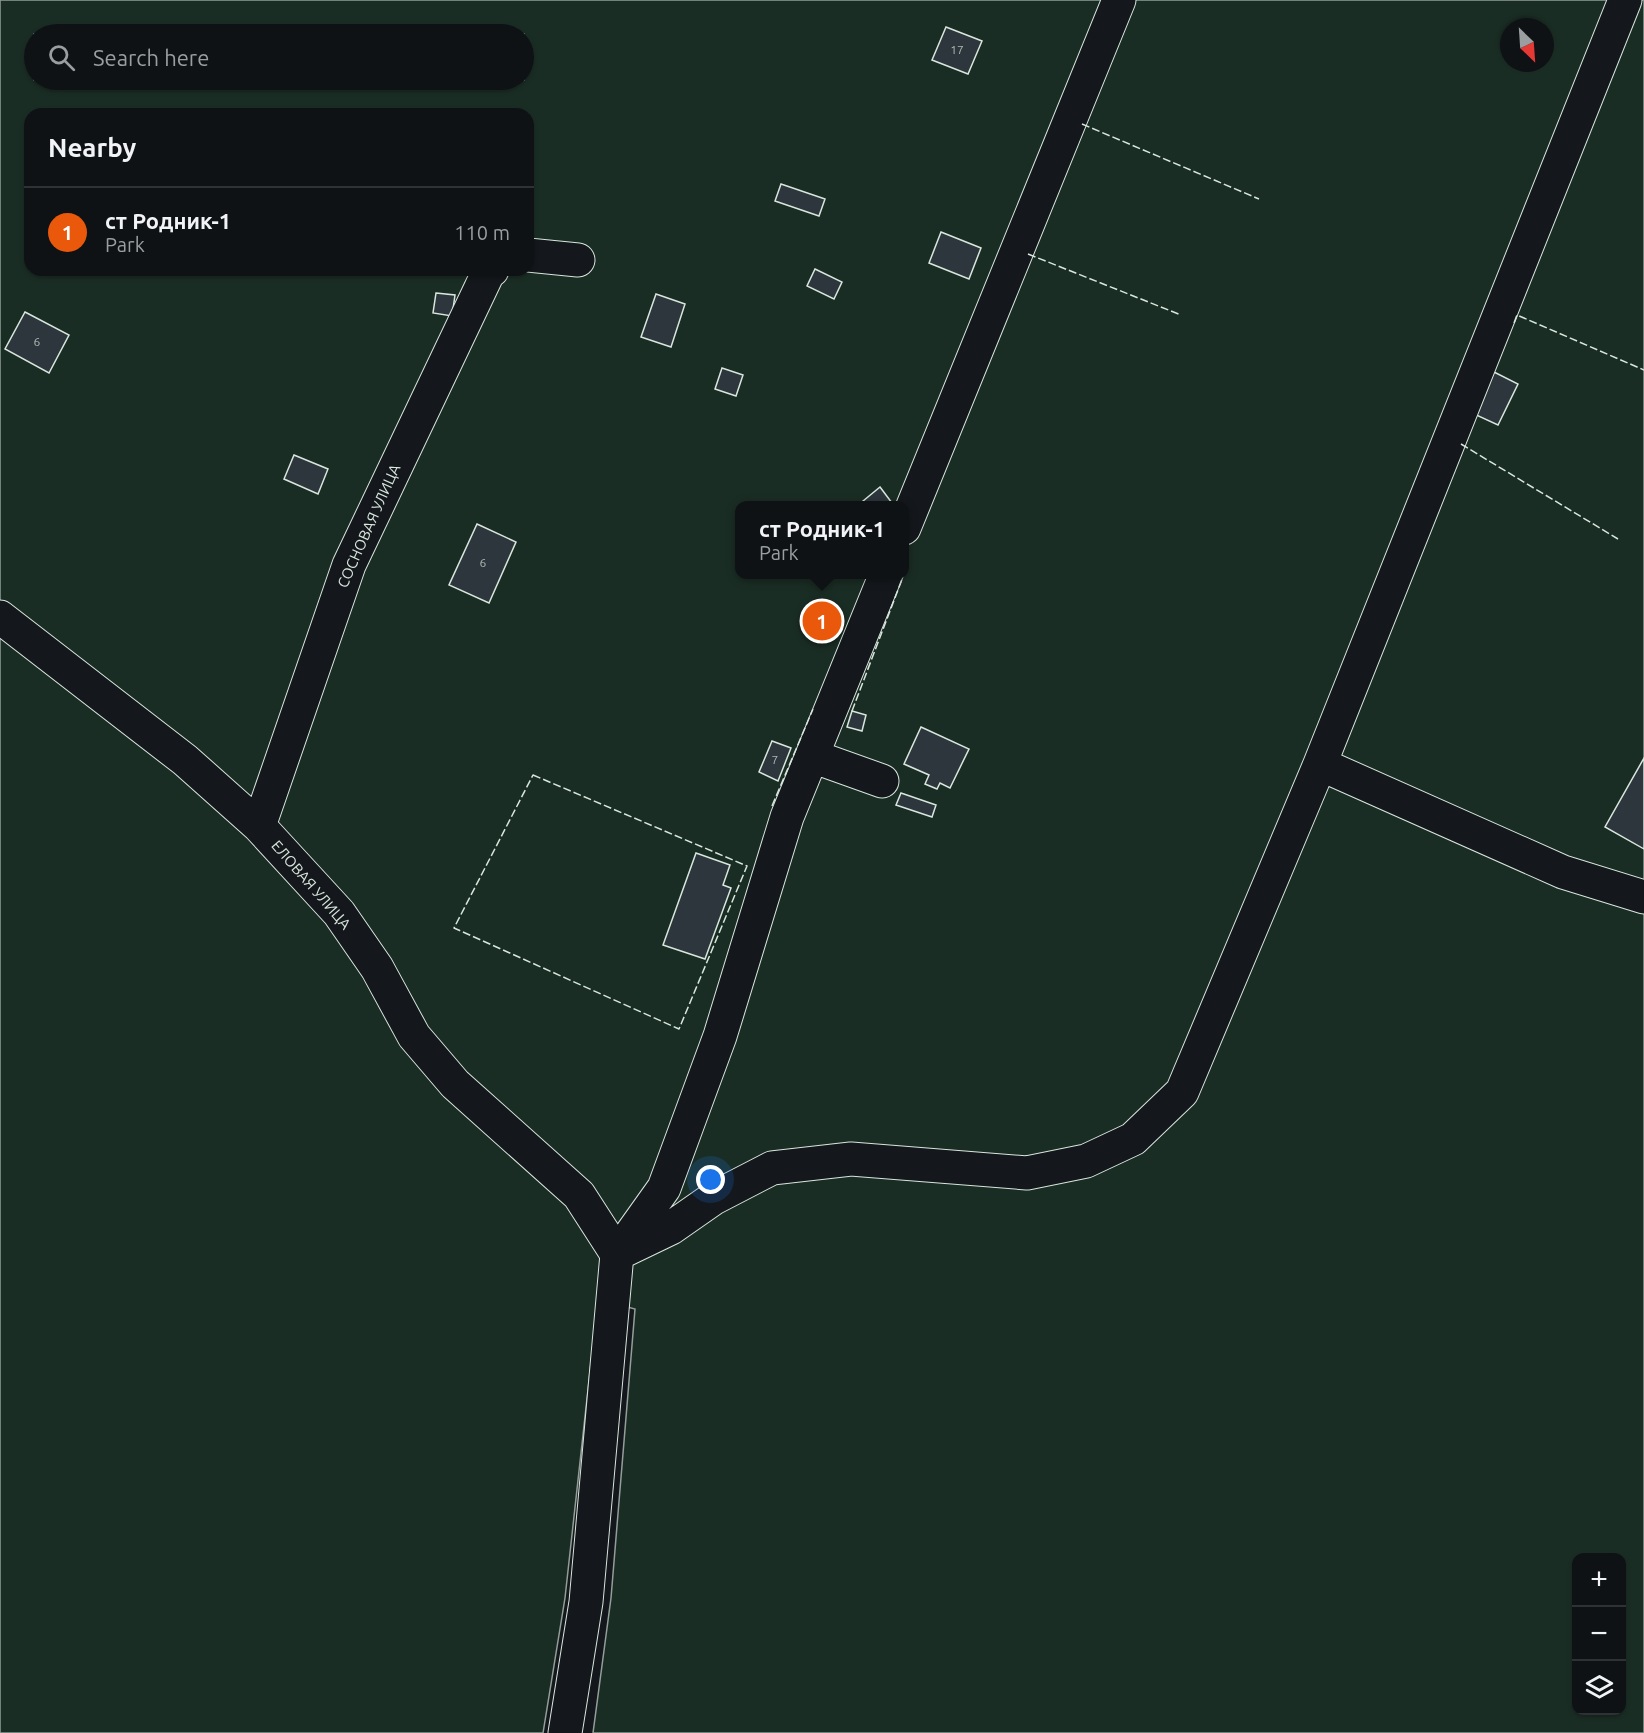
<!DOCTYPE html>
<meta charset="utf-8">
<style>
body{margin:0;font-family:Ubuntu,sans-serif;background:#181b1e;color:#f1f3f6}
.controls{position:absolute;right:18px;bottom:18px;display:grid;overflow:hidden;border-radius:12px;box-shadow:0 2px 4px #0004}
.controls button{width:54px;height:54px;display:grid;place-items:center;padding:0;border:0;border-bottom:2px solid #2f3234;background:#0f1215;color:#f1f3f6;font:30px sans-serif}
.compass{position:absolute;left:1500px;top:18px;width:54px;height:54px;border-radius:50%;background:#0f1215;box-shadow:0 2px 4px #0004;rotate:155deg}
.you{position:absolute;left:711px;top:1180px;width:21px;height:21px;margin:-15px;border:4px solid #fff;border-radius:50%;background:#1a73e8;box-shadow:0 0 0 9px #1a73e833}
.badge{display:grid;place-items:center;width:39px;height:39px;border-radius:50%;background:#ea580c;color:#fff;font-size:20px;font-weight:700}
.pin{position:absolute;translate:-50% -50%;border:3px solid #fff;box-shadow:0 2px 6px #0006}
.popup{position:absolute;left:735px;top:501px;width:174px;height:78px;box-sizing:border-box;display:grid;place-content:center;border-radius:12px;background:#0f1215;filter:drop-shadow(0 2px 4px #0005);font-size:20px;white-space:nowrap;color:#9b9ea0}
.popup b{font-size:22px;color:#f1f3f6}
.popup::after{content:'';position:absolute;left:50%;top:100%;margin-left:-12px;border:12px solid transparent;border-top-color:#0f1215}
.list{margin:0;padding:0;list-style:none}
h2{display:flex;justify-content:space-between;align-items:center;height:78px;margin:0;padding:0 24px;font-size:26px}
h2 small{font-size:20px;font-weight:400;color:#9b9ea0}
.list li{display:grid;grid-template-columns:39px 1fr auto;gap:18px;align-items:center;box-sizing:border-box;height:90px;padding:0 24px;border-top:2px solid #2f3234}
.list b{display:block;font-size:22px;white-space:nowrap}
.list p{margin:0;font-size:20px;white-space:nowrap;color:#9b9ea0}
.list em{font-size:20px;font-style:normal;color:#9b9ea0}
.icon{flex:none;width:33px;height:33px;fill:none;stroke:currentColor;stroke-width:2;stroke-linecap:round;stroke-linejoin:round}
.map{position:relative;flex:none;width:1644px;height:1733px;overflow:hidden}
.search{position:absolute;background:#0f1215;box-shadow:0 2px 4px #0004;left:24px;top:24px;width:510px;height:66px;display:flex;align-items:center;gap:15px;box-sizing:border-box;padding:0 21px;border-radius:33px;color:#9b9ea0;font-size:22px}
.panel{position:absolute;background:#0f1215;box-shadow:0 2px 4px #0004;left:24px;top:108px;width:510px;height:168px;border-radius:18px}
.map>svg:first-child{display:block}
.green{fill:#1a2d24;stroke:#939e99;stroke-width:1.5;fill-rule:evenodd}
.building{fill:#2c363c;stroke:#d8e6dc;stroke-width:1.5}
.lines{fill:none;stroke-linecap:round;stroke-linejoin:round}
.minor-casing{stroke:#d8e6dc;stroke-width:35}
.minor{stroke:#14181c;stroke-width:33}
.fence{stroke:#d8e6dc;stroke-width:1.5;stroke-dasharray:8 3;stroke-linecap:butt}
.labels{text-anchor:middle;stroke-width:4.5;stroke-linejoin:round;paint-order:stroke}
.number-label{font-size:12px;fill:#adbab4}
.street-label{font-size:15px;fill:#d8e6dc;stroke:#14181c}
</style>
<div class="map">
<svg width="1644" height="1733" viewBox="0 0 1644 1733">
<rect width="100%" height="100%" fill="#14181c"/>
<path class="green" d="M 0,0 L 1644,0 L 1644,1733 L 593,1733 L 611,1598 L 635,1309 L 598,1299 L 565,1598 L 543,1733 L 0,1733 ZM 1509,27 L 1545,27 L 1545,63 L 1509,63 ZM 34,34 L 524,34 L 524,80 L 34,80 ZM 30,114 L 528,114 L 528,270 L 30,270 ZM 740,506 L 904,506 L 904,574 L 740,574 ZM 1576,1558 L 1622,1558 L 1622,1710 L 1576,1710 Z"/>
<path class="building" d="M 946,27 L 982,41 L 968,74 L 932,60 Z
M 781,184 L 825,199 L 819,216 L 775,201 Z
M 941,232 L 981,248 L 969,279 L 929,263 Z
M 815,269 L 842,282 L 834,299 L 807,286 Z
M 436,293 L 455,295 L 452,316 L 433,313 Z
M 656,294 L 685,304 L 671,347 L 641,337 Z
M 25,312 L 69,335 L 49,373 L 5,349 Z
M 722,368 L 743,375 L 736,396 L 715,389 Z
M 1494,372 L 1518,384 L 1498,425 L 1474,414 Z
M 294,455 L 328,469 L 318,494 L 284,479 Z
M 880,487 L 892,503 L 889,506 L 857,506 Z
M 477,524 L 516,542 L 489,603 L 449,585 Z
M 852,711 L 866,715 L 862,731 L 847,727 Z
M 921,727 L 969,749 L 950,788 L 940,783 L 937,789 L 925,784 L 929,775 L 904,764 Z
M 772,741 L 791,748 L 778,781 L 759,772 Z
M 1644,758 L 1644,849 L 1605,827 Z
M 901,793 L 936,805 L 932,817 L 896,805 Z
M 696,853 L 730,865 L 723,885 L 731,888 L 705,959 L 663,945 Z"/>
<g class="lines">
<g class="minor-casing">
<path id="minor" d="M 528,255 L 578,260
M 904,528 L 1119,0
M 0,617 L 185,760 L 259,826 L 339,913 L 377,968 L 414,1036 L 455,1084 L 579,1195 L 617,1254
M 812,756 L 882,781
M 1320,764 L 1563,872 L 1644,897
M 259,826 L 349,565 L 488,273 L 492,270
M 617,1254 L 671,1228 L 714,1198 L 772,1168 L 851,1159 L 1027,1173 L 1086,1161 L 1133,1139 L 1182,1092 L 1320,764 L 1625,0
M 565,1733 L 586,1602 L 617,1254 L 664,1188 L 720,1036 L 787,817 L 886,574"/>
</g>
<use href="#minor" class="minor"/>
<path class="fence" d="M 1082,124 L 1259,199
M 1028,254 L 1181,315
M 1514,323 L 1517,315 L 1644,370
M 1461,444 L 1618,539
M 852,711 L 904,574
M 533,775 L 747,866 L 679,1029 L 454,928 Z
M 772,806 L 813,709"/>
</g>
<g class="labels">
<g class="number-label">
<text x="957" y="54">17</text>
<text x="37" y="346">6</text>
<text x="483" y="567">6</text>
<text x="775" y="764">7</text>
</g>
<g class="street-label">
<text transform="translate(369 526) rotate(-66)" y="5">СОСНОВАЯ УЛИЦА</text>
<text transform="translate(311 885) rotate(49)" y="5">ЕЛОВАЯ УЛИЦА</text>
</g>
</g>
</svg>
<div class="controls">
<button>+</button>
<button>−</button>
<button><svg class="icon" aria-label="layers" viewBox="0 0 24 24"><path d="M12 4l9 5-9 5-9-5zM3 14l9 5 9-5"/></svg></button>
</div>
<svg class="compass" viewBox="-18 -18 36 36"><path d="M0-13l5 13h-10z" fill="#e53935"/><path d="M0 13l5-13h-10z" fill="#9b9ea0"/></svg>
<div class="you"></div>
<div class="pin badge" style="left:822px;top:621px">1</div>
<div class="popup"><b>ст Родник-1</b>Park</div>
<div class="search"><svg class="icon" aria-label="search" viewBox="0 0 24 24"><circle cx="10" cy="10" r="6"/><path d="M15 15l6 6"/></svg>Search here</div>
<section class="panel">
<h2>Nearby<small></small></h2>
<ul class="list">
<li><span class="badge">1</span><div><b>ст Родник-1</b><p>Park</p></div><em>110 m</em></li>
</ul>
</section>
</div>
